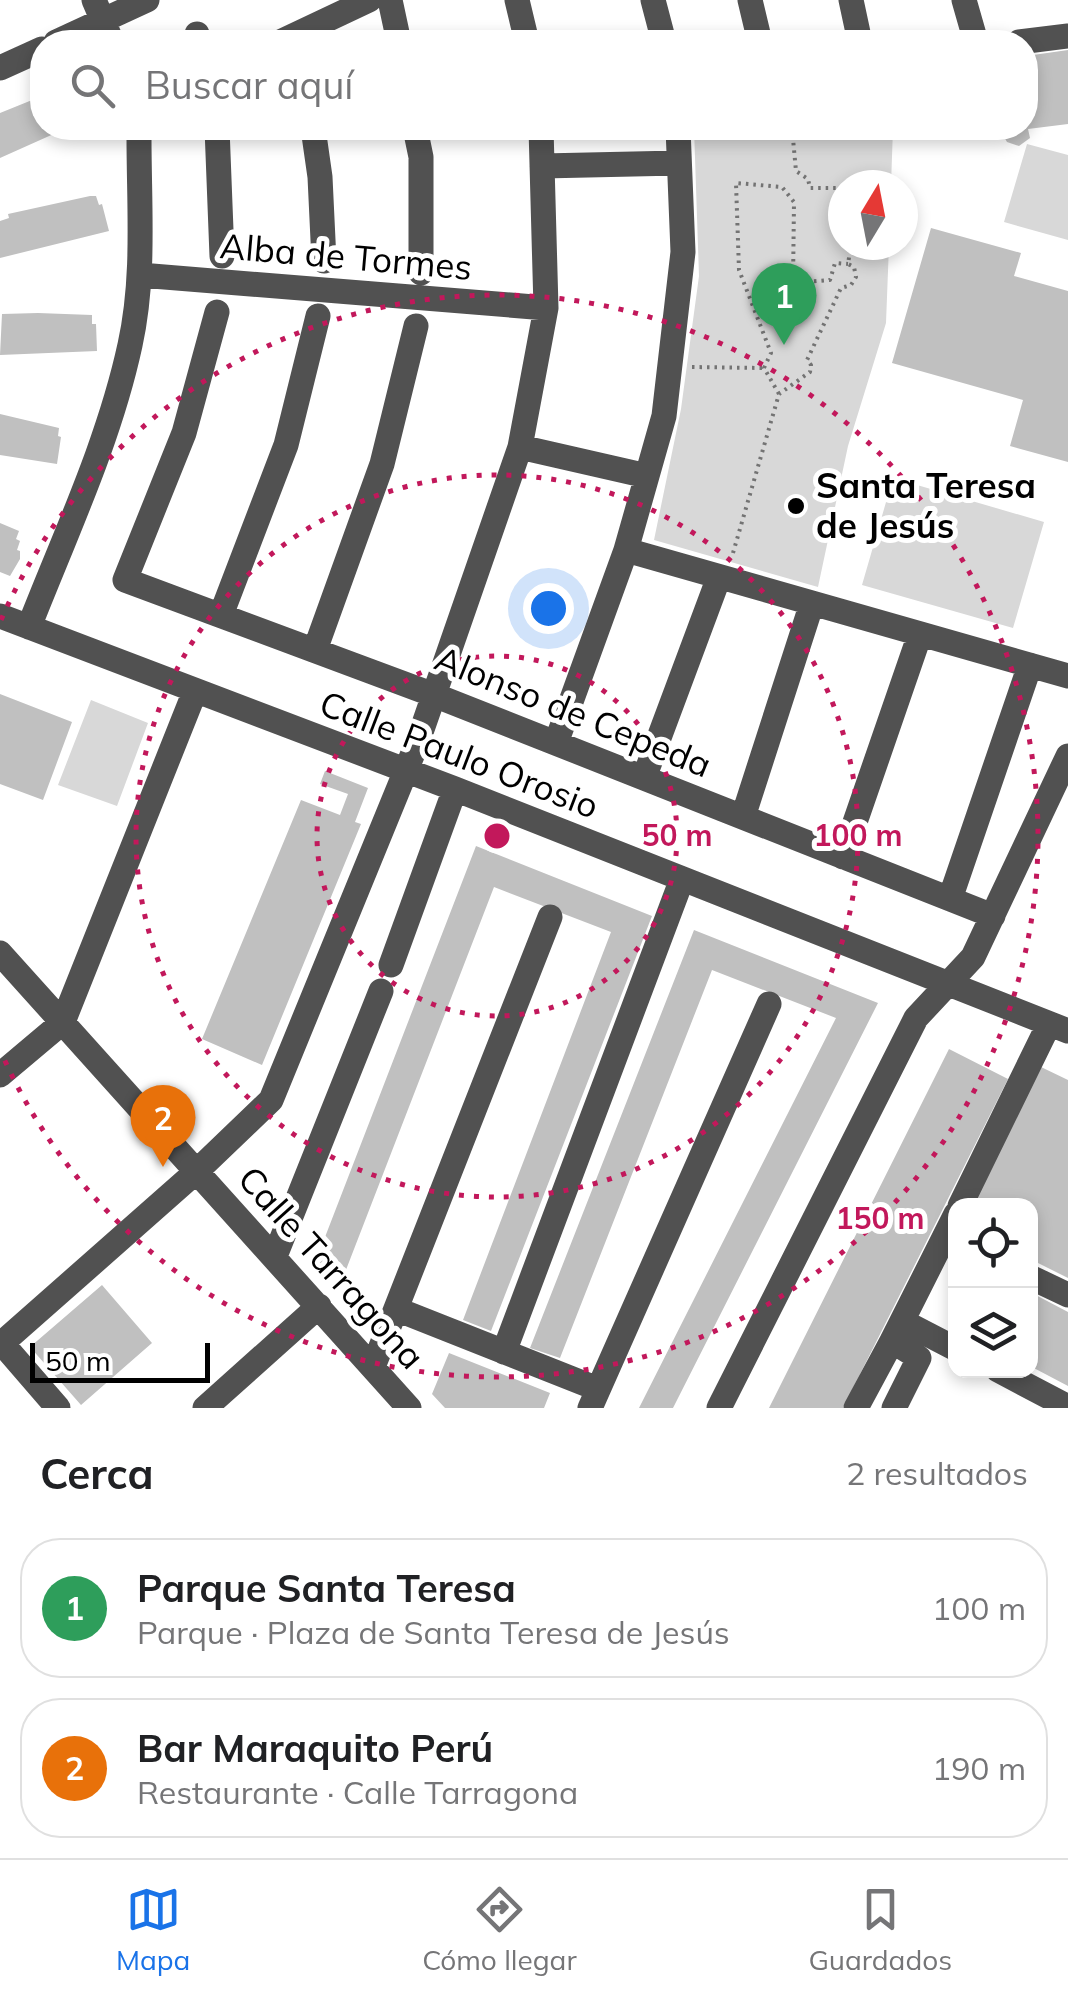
<!DOCTYPE html>
<html lang="es">
<meta charset="utf-8">
<style>
body{margin:0;font-family:Mulish,sans-serif;background:#f6f6f6;color:#202124}
.controls{position:absolute;right:30px;bottom:30px;display:grid;overflow:hidden;border-radius:20px;box-shadow:0 5px 15px #0003}
.controls button{width:90px;height:90px;display:grid;place-items:center;padding:0;border:0;border-bottom:2px solid #e0e0e0;background:#fff;color:#202124;font:50px sans-serif}
.compass{position:absolute;left:828px;top:170px;width:90px;height:90px;border-radius:50%;background:#fff;box-shadow:0 5px 15px #0003;rotate:10deg}
.scale{position:absolute;left:30px;bottom:25px;width:180px;box-sizing:border-box;padding-left:10px;border:5px solid #000;border-top:0;font-size:28px;line-height:35px;white-space:nowrap;color:#000;-webkit-text-stroke:8px #fff;paint-order:stroke}
.you{position:absolute;left:548px;top:608px;width:35px;height:35px;margin:-25px;border:8px solid #fff;border-radius:50%;background:#1a73e8;box-shadow:0 0 0 15px #1a73e833}
.badge{display:grid;place-items:center;width:65px;height:65px;border-radius:50%;background:#1a73e8;color:#fff;font-size:32px;font-weight:700}
.pin{position:absolute;translate:-50% -82px;filter:drop-shadow(0 2px 5px #0008)}
.pin::after{content:'';position:absolute;top:52px;width:35px;height:30px;background:inherit;clip-path:polygon(0 0,100% 0,50% 100%)}
.list{margin:0;padding:0;list-style:none}
h2{display:flex;justify-content:space-between;align-items:center;height:130px;margin:0;padding:0 40px;font-size:42px}
h2 small{font-size:32px;font-weight:400;color:#757577}
.list li{display:grid;grid-template-columns:65px 1fr auto;gap:30px;align-items:center;box-sizing:border-box;height:140px;margin:0 20px 20px;padding:0 20px;border:2px solid #e0e0e0;border-radius:40px}
.list b{display:block;font-size:38px;white-space:nowrap}
.list p{margin:0;font-size:32px;white-space:nowrap;color:#757577}
.list em{font-size:32px;font-style:normal;color:#757577}
.icon{flex:none;width:55px;height:55px;fill:none;stroke:currentColor;stroke-width:2;stroke-linecap:round;stroke-linejoin:round}
.map{position:relative;flex:none;width:1068px;height:1408px;overflow:hidden}
.search{position:absolute;background:#fff;box-shadow:0 5px 15px #0003;left:30px;right:30px;top:30px;height:110px;display:flex;align-items:center;gap:25px;box-sizing:border-box;padding:0 35px;border-radius:40px;color:#757577;font-size:38px}
.sheet{height:450px;background:#fff}
nav{display:flex;justify-content:space-around;align-items:center;box-sizing:border-box;height:140px;border-top:2px solid #e0e0e0;background:#fff;font-size:28px;color:#757577}
nav a{display:grid;justify-items:center;gap:5px}
nav .on{color:#1a73e8}
.map>svg:first-child{display:block}
.green{fill:#d8d8d8}
.building{fill:#c0c0c0}
.lines{fill:none;stroke-linecap:round;stroke-linejoin:round}
.path{stroke:#737373;stroke-width:4;stroke-dasharray:2.5 5;stroke-linecap:butt}
.minor{stroke:#515151;stroke-width:25}
.ring{fill:none;stroke:#c2185b;stroke-width:5;stroke-dasharray:5 10}
.poi-dot{fill:#000;stroke:#fff;stroke-width:4}
.labels{text-anchor:middle;stroke-width:10;stroke-linejoin:round;paint-order:stroke}
.street-label{font-size:35px;fill:#000;stroke:#fff}
.poi-label{font-size:35px;font-weight:bold;fill:#000;stroke:#fff;text-anchor:start}
.centre{fill:#c2185b;stroke:#fff;stroke-width:5}
.ring-label{font-size:30px;text-anchor:middle;font-weight:bold;fill:#c2185b;stroke:#fff;stroke-width:10;stroke-linejoin:round;paint-order:stroke}
</style>
<div class="map">
<svg width="1068" height="1408" viewBox="0 0 1068 1408">
<rect width="100%" height="100%" fill="#fff"/>
<path class="green" d="M 694,128 L 893,128 L 891,185 L 843,185 L 843,245 L 889,245 L 886,323 L 848,446 L 818,587 L 654,540 L 681,409 L 699,276 Z
M 1027,144 L 1068,155 L 1068,240 L 1004,222 Z
M 893,478 L 1044,522 L 1013,628 L 862,585 Z
M 91,700 L 148,723 L 117,806 L 58,785 Z"/>
<path class="building" d="M 1068,50 L 1068,124 L 1028,129 L 1030,138 L 1019,146 L 1007,142 L 999,128 L 1026,128 L 1026,56 Z
M 42,96 L 42,128 L 67,128 L 0,158 L 0,113 Z
M 90,196 L 96,196 L 99,205 L 102,204 L 109,231 L 0,258 L 0,221 L 9,218 L 8,214 Z
M 931,228 L 1021,253 L 1014,276 L 1068,291 L 1068,462 L 1010,446 L 1023,400 L 892,363 Z
M 38,313 L 92,315 L 92,324 L 96,324 L 97,351 L 0,355 L 2,314 Z
M 0,414 L 59,428 L 58,436 L 61,437 L 57,464 L 0,455 Z
M 0,523 L 19,531 L 16,539 L 20,541 L 17,550 L 20,551 L 20,559 L 10,576 L 0,572 Z
M 0,694 L 72,722 L 43,800 L 0,784 Z
M 325,771 L 368,788 L 355,822 L 361,824 L 262,1065 L 202,1039 L 301,800 L 340,815 L 348,794 L 320,784 Z
M 476,846 L 652,916 L 491,1331 L 463,1320 L 611,932 L 494,887 L 344,1275 L 315,1263 Z
M 694,930 L 878,1003 L 673,1408 L 639,1408 L 836,1018 L 712,970 L 560,1358 L 530,1348 Z
M 949,1049 L 1008,1079 L 843,1408 L 769,1408 Z
M 1041,1067 L 1068,1080 L 1068,1278 L 1030,1259 L 1030,1206 L 967,1206 Z
M 102,1285 L 152,1343 L 81,1405 L 30,1347 Z
M 1030,1292 L 1068,1312 L 1068,1386 L 1030,1366 Z
M 449,1353 L 550,1393 L 544,1408 L 445,1408 L 432,1394 Z"/>
<g class="lines">
<path class="path" d="M 792,128 L 796,171 L 808,179 L 810,188 L 843,188
M 692,367 L 762,368
M 779,394 L 764,368 L 771,353 L 739,270 L 736,183 L 782,187 L 794,202 L 793,283 L 830,280 L 835,263 L 848,264
M 733,553 L 779,394 L 810,372 L 811,365 L 807,360 L 841,288 L 851,285 L 856,277 L 854,267 L 848,264 L 851,245"/>
<path class="minor" d="M 94,0 L 112,42
M 390,0 L 399,42
M 517,0 L 527,42
M 653,0 L 664,42
M 750,0 L 760,42
M 851,0 L 860,42
M 964,0 L 976,42
M 197,34 L 200,42
M 56,42 L 147,0
M 280,42 L 369,0
M 1019,42 L 1068,36
M 0,68 L 42,49
M 217,128 L 222,256
M 313,128 L 320,177 L 324,261
M 415,128 L 421,157 L 421,273
M 678,128 L 683,252 L 664,416 L 626,550 L 1068,676
M 542,166 L 679,163
M 140,275 L 546,308
M 217,312 L 184,433 L 125,580 L 434,695 L 993,916
M 520,447 L 647,476
M 221,615 L 286,445 L 318,316
M 0,616 L 455,789 L 1068,1031
M 29,627 C 65,535 109,442 130,345 C 145,277 139,207 139,138 L 136,128
M 315,650 L 382,464 L 416,326
M 556,743 L 626,550
M 644,778 L 719,577
M 743,817 L 812,603
M 843,857 L 920,634
M 950,899 L 1030,665
M 0,953 L 409,1408
M 391,965 L 455,789
M 0,1075 L 63,1022 L 195,691
M 960,1206 L 1049,1024
M 275,1256 L 381,991
M 1030,1277 L 1068,1295
M 396,1309 L 598,1389
M 902,1321 L 956,1349
M 0,1341 L 58,1408
M 892,1341 L 956,1214
M 0,1345 L 197,1171 L 271,1100 L 418,741 L 520,447 L 546,308 L 541,128
M 504,1352 L 682,879
M 373,1367 L 550,917
M 998,1370 L 1068,1407
M 205,1408 L 319,1306
M 590,1408 L 769,1004
M 719,1408 L 916,1018 L 973,957 L 1068,756
M 856,1408 L 892,1341 L 919,1358 L 894,1408"/>
</g>
<g class="ring">
<circle cx="497" cy="836" r="180"/>
<circle cx="497" cy="836" r="361"/>
<path d="M1 620A541 541 0 1 1 1 1052"/>
</g>
<circle class="poi-dot" cx="796" cy="506" r="10"/>
<g class="labels">
<g class="street-label">
<text transform="translate(346 257) rotate(5)" y="12">Alba de Tormes</text>
<text transform="translate(573 712) rotate(22)" y="12">Alonso de Cepeda</text>
<text transform="translate(459 755) rotate(21)" y="12">Calle Paulo Orosio</text>
<text transform="translate(331 1268) rotate(48)" y="12">Calle Tarragona</text>
</g>
<g class="poi-label">
<text x="816" y="498">Santa Teresa<tspan x="816" dy="40">de Jesús</tspan></text>
</g>
</g>
<circle cx="497" cy="836" r="15" class="centre"/>
<g class="ring-label">
<text x="677" y="846">50 m</text>
<text x="858" y="846">100 m</text>
<text x="880" y="1229">150 m</text>
</g>
</svg>
<div class="controls">
<button><svg class="icon" aria-label="locate" viewBox="0 0 24 24"><circle cx="12" cy="12" r="6"/><path d="M12 2v4M12 18v4M2 12h4M18 12h4"/></svg></button>
<button><svg class="icon" aria-label="layers" viewBox="0 0 24 24"><path d="M12 4l9 5-9 5-9-5zM3 14l9 5 9-5"/></svg></button>
</div>
<svg class="compass" viewBox="-18 -18 36 36"><path d="M0-13l5 13h-10z" fill="#e53935"/><path d="M0 13l5-13h-10z" fill="#757577"/></svg>
<div class="scale">50 m</div>
<div class="you"></div>
<div class="pin badge" style="left:784px;top:345px;background:#2e9e5b">1</div>
<div class="pin badge" style="left:163px;top:1167px;background:#e8710a">2</div>
<div class="search"><svg class="icon" aria-label="search" viewBox="0 0 24 24"><circle cx="10" cy="10" r="6"/><path d="M15 15l6 6"/></svg>Buscar aquí</div>
</div>
<section class="sheet">
<h2>Cerca<small>2 resultados</small></h2>
<ul class="list">
<li><span class="badge" style="background:#2e9e5b">1</span><div><b>Parque Santa Teresa</b><p>Parque · Plaza de Santa Teresa de Jesús</p></div><em>100 m</em></li>
<li><span class="badge" style="background:#e8710a">2</span><div><b>Bar Maraquito Perú</b><p>Restaurante · Calle Tarragona</p></div><em>190 m</em></li>
</ul>
</section>
<nav>
<a class="on"><svg class="icon" aria-label="map" viewBox="0 0 24 24"><path d="M3 6l6-2 6 2 6-2v14l-6 2-6-2-6 2zM9 4v14M15 6v14"/></svg>Mapa</a>
<a><svg class="icon" aria-label="directions" viewBox="0 0 24 24"><path d="M12 3l9 9-9 9-9-9zM9 14v-3h6M13 9l2 2-2 2"/></svg>Cómo llegar</a>
<a><svg class="icon" aria-label="saved" viewBox="0 0 24 24"><path d="M7 4h10v16l-5-4-5 4z"/></svg>Guardados</a>
</nav>
